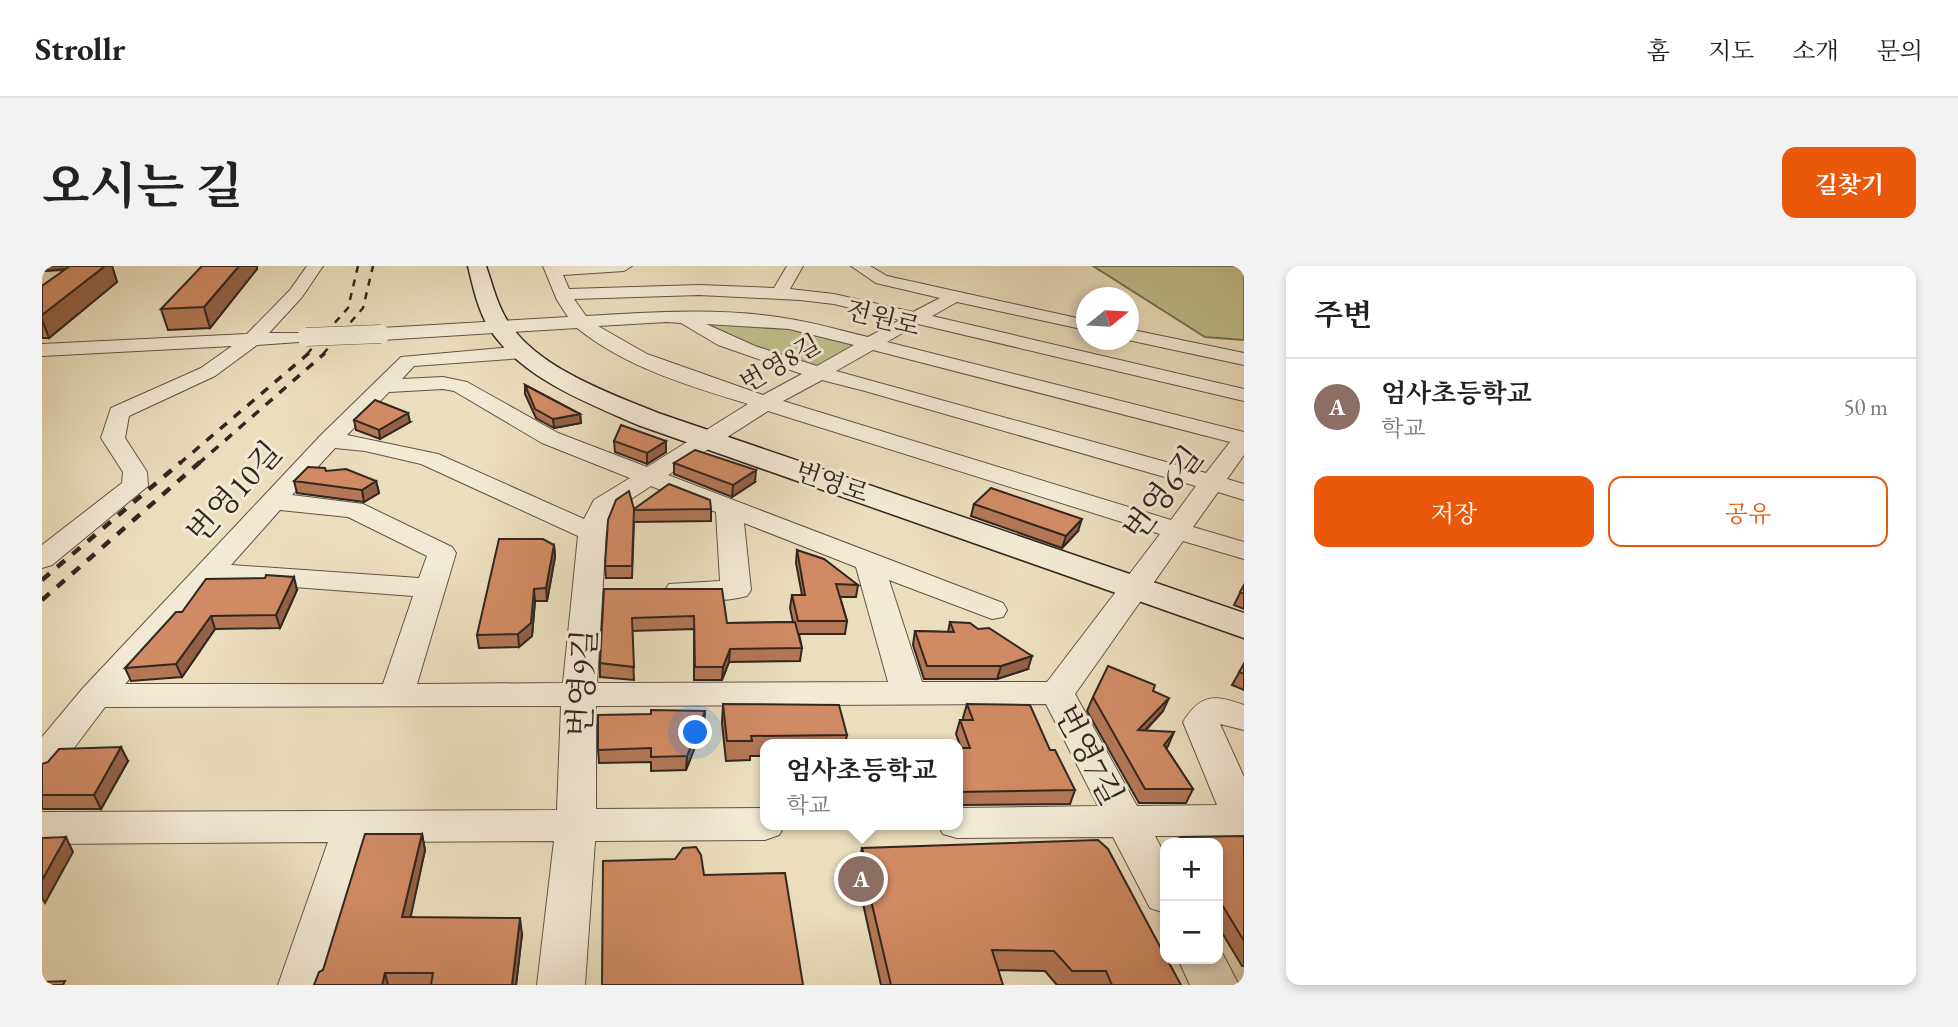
<!DOCTYPE html>
<html lang="ko">
<meta charset="utf-8">
<style>
body{margin:0;font-family:"EB Garamond","Noto Serif KR",serif;background:#f2f2f2;color:#222}
.controls{position:absolute;right:21px;bottom:21px;display:grid;overflow:hidden;border-radius:14px;box-shadow:0 4px 10px #0003}
.controls button{width:63px;height:63px;display:grid;place-items:center;padding:0;border:0;border-bottom:2px solid #e0e0e0;background:#fff;color:#222;font:35px sans-serif}
.compass{position:absolute;left:1034px;top:21px;width:63px;height:63px;border-radius:50%;background:#fff;box-shadow:0 4px 10px #0003;rotate:72deg}
.you{position:absolute;left:654px;top:467px;width:24px;height:24px;margin:-18px;border:5px solid #fff;border-radius:50%;background:#1a73e8;box-shadow:0 0 0 10px #1a73e833}
.badge{display:grid;place-items:center;width:46px;height:46px;border-radius:50%;background:#ea580c;color:#fff;font-size:23px;font-weight:700}
.pin{position:absolute;translate:-50% -50%;border:4px solid #fff;box-shadow:0 2px 7px #0006}
.popup{position:absolute;left:718px;top:473px;width:203px;height:91px;box-sizing:border-box;display:grid;place-content:center;border-radius:14px;background:#fff;filter:drop-shadow(0 2px 5px #0005);font-size:23px;white-space:nowrap;color:#767676}
.popup b{font-size:26px;color:#222}
.popup::after{content:'';position:absolute;left:50%;top:100%;margin-left:-14px;border:14px solid transparent;border-top-color:#fff}
.list{margin:0;padding:0;list-style:none}
h2{display:flex;justify-content:space-between;align-items:center;height:91px;margin:0;padding:0 28px;font-size:30px}
h2 small{font-size:23px;font-weight:400;color:#767676}
.list li{display:grid;grid-template-columns:46px 1fr auto;gap:21px;align-items:center;box-sizing:border-box;height:98px;padding:0 28px;border-top:2px solid #e0e0e0}
.list b{display:block;font-size:26px;white-space:nowrap}
.list p{margin:0;font-size:23px;white-space:nowrap;color:#767676}
.list em{font-size:23px;font-style:normal;color:#767676}
.actions{display:flex;gap:14px;padding:21px 28px}
.actions a{flex:1;padding:16px 0;border:2px solid #ea580c;border-radius:14px;text-align:center;font-size:24px;color:#ea580c}
.actions .main{background:#ea580c;color:#fff}
.map{position:relative;flex:none;width:1202px;height:719px;overflow:hidden;border-radius:14px}
header{display:flex;align-items:center;gap:42px;box-sizing:border-box;height:98px;padding:0 35px;background:#fff;border-bottom:2px solid #e0e0e0}
header strong{font-size:33px}
nav{display:flex;gap:38px;margin-inline-start:auto;font-size:24px}
.intro{display:flex;align-items:center;justify-content:space-between;box-sizing:border-box;height:168px;padding:0 42px}
h1{margin:0;font-size:49px}
.button{padding:18px 32px;border-radius:14px;background:#ea580c;color:#fff;font-size:24px;font-weight:700}
main{display:flex;gap:42px;padding:0 42px}
aside{flex:1;background:#fff;border-radius:14px;box-shadow:0 4px 10px #0003}
.map>svg:first-child{display:block}
.green{fill:#bebf8c;stroke:#787256;stroke-width:2}
.lines{fill:none;stroke-linecap:round;stroke-linejoin:round}
.street-casing{stroke:#605448;stroke-width:2}
.secondary-casing{stroke:#322621;stroke-width:3}
.street{fill:#f2ead4;fill-rule:evenodd}
.secondary{fill:#f2ead4;fill-rule:evenodd}
.rail-far2{stroke:#322621;stroke-width:2.5;stroke-dasharray:7 7;stroke-linecap:butt}
.rail-far1{stroke:#322621;stroke-width:3.5;stroke-dasharray:9 9;stroke-linecap:butt}
.rail{stroke:#322621;stroke-width:4.5;stroke-dasharray:10 10;stroke-linecap:butt}
.street-bridge-casing{stroke:#605448;stroke-width:19;stroke-linecap:butt}
.street-bridge{stroke:#f2ead4;stroke-width:18}
.wall{fill:#b37756;stroke:#322621;stroke-width:2}
.shaded-wall{fill:#926146;stroke:#322621;stroke-width:2}
.building{fill:#d08a64;stroke:#322621;stroke-width:2}
.labels{text-anchor:middle;stroke-width:6;stroke-linejoin:round;paint-order:stroke}
.far-street-label{font-size:26px;fill:#322621;stroke:#f2ead4}
.street-label{font-size:32px;fill:#322621;stroke:#f2ead4}
</style>
<header>
<strong>Strollr</strong>
<nav><a>홈</a><a>지도</a><a>소개</a><a>문의</a></nav>
</header>
<div class="intro"><h1>오시는 길</h1><a class="button">길찾기</a></div>
<main>
<div class="map">
<svg width="1202" height="719" viewBox="0 0 1202 719">
<rect width="100%" height="100%" fill="#ebdebd"/>
<filter id="stains"><feTurbulence type="fractalNoise" baseFrequency=".00286" numOctaves="4"/><feColorMatrix values="0 0 0 0 .2 0 0 0 0 .09 0 0 0 0 .02 0 0 0 .5 -.17"/></filter>
<radialGradient id="worn" r=".72"><stop offset=".6" stop-color="#630" stop-opacity="0"/><stop offset="1" stop-color="#630" stop-opacity=".3"/></radialGradient>
<path class="green" d="M 1051,0 L 1202,0 L 1202,74 L 1163,71 Z
M 643,52 L 717,55 L 830,78 L 778,106 L 713,85 Z"/>
<g class="lines">
<g class="street-casing">
<path id="street" d="M 265,0 L 281,0 L 260,31 L 227,67 L 271,67 L 273,71 L 271,75 L 215,79 L 173,110 L 87,150 L 83,172 L 105,206 L 106,220 L 10,299 L 0,302 L 0,279 L 80,217 L 81,206 L 59,172 L 69,142 L 159,102 L 190,80 L 0,90 L 0,78 L 205,68 L 248,24 Z
M 501,0 L 590,0 L 582,5 L 521,9 L 527,23 L 657,19 L 732,22 L 745,0 L 761,0 L 748,23 L 792,28 L 871,46 L 898,32 L 834,17 L 809,0 L 828,0 L 845,10 L 1044,54 L 1044,64 L 915,36 L 890,50 L 1202,123 L 1202,135 L 876,58 L 845,76 L 1202,166 L 1202,189 L 1185,213 L 1202,218 L 1202,234 L 1176,226 L 1151,261 L 1202,276 L 1202,293 L 1141,275 L 1033,428 L 1095,540 L 1175,539 L 1141,456 C 1159,427 1173,429 1202,439 L 1202,464 L 1178,458 L 1202,511 L 1202,570 L 1113,570 L 1123,589 L 1123,647 L 1108,642 L 1071,571 L 915,572 L 901,568 L 896,559 L 915,559 L 915,542 L 1056,540 L 1004,438 L 554,440 L 554,543 L 723,542 L 723,559 L 743,559 L 737,569 L 723,574 L 553,575 L 543,719 L 495,719 L 512,575 L 327,576 L 284,719 L 236,719 L 286,576 L 0,578 L 0,546 L 515,544 L 519,440 L 63,441 L 13,507 L 0,511 L 0,471 L 41,422 L 279,169 L 359,91 L 481,80 L 488,82 L 491,86 L 488,90 L 481,92 L 372,100 L 360,113 L 401,111 L 425,116 L 516,167 L 605,201 L 706,138 C 647,120 583,101 535,62 L 339,74 L 330,68 L 339,62 L 526,51 L 515,34 ZM 657,29 L 758,34 L 792,38 L 858,54 L 826,71 C 800,65 774,57 748,53 C 682,41 611,46 544,50 L 532,33 ZM 625,56 L 639,57 L 676,79 L 760,108 L 721,129 L 605,88 L 556,60 ZM 664,58 L 747,63 L 812,79 L 775,100 L 713,80 ZM 831,84 L 1188,176 L 1164,207 L 794,105 ZM 780,114 L 823,125 L 1154,220 L 1129,254 L 741,135 ZM 401,123 L 412,125 L 500,177 L 588,212 L 552,234 L 542,253 L 396,188 L 305,169 L 347,126 ZM 726,145 L 1118,268 L 1005,416 L 880,416 L 847,314 L 950,353 L 961,351 L 965,344 L 961,337 L 626,209 ZM 293,182 L 323,185 L 379,198 L 536,270 L 521,417 L 375,418 L 414,287 L 410,281 L 321,238 L 250,229 ZM 609,220 L 674,246 L 678,315 L 627,318 L 623,324 L 627,330 C 650,336 682,336 705,330 L 709,324 L 702,257 L 814,301 L 846,416 L 555,417 L 564,266 L 572,244 ZM 238,244 L 306,251 L 385,290 L 377,312 L 189,299 ZM 174,315 L 371,330 L 341,418 L 83,418 Z
M 1086,63 L 1202,87 L 1202,99 L 1086,74 Z
M 1176,679 L 1197,719 L 1148,719 L 1136,693 L 1176,693 Z"/>
</g>
<g class="secondary-casing">
<path id="secondary" d="M 426,0 L 444,0 C 451,20 456,43 469,60 C 499,103 569,128 616,147 L 1202,347 L 1202,372 L 596,159 C 544,136 479,112 447,62 C 436,44 431,21 426,0 Z"/>
</g>
<use href="#street" class="street"/>
<use href="#secondary" class="secondary"/>
<path class="rail-far2" d="M 265,88 L 306,42 L 316,0
M 281,88 L 321,42 L 331,0"/>
<path class="rail-far1" d="M 137,198 L 267,87
M 156,198 L 283,87"/>
<path class="rail" d="M 0,314 L 139,196
M 0,334 L 158,196"/>
<g class="street-bridge-casing">
<path id="street-bridge" d="M 264,71 L 339,68"/>
</g>
<use href="#street-bridge" class="street-bridge"/>
</g>
<path class="wall" d="M 0,0 L 70,0 L 75,16 L 7,72 L 0,72 L 0,20 L 23,4 L 0,5 Z
M 215,3 L 168,62 L 126,64 L 119,43 Z
M 483,119 L 538,148 L 539,157 L 512,162 L 494,152 L 483,128 Z
M 312,154 L 368,156 L 338,173 L 314,164 Z
M 572,175 L 624,175 L 624,186 L 605,198 L 573,186 Z
M 632,197 L 713,216 L 690,231 L 632,208 Z
M 284,205 L 334,215 L 337,227 L 322,236 L 255,227 L 252,215 Z
M 932,238 L 1036,265 L 1020,282 L 929,250 Z
M 592,243 L 669,243 L 669,255 L 592,256 L 590,312 L 564,312 L 563,300 Z
M 512,279 L 513,291 L 505,335 L 493,335 L 490,370 L 477,381 L 437,382 L 435,369 Z
M 755,284 L 816,319 L 814,331 L 798,331 L 805,355 L 803,368 L 757,368 L 760,382 L 758,395 L 687,396 L 680,414 L 652,414 L 652,363 L 590,365 L 592,414 L 558,411 L 558,397 L 562,323 L 685,357 L 751,356 L 748,342 L 750,329 L 760,329 L 754,297 Z
M 1202,319 L 1202,343 L 1192,339 Z
M 255,324 L 238,362 L 173,363 L 140,411 L 89,415 L 83,402 L 140,346 Z
M 908,356 L 986,403 L 955,413 L 882,413 L 871,379 L 873,365 L 906,366 Z
M 1202,398 L 1202,424 L 1190,419 Z
M 1111,425 L 1121,445 L 1103,465 L 1126,480 L 1124,482 L 1151,523 L 1144,537 L 1097,537 L 1045,445 L 1051,431 Z
M 681,438 L 805,469 L 803,478 L 723,478 L 723,490 L 708,490 L 708,494 L 684,495 L 680,457 Z
M 925,438 L 1008,484 L 1033,524 L 1028,538 L 915,539 L 915,482 L 919,482 L 914,468 L 918,454 L 922,454 L 921,452 Z
M 663,445 L 662,458 L 644,504 L 609,505 L 609,496 L 557,497 L 556,484 L 609,448 Z
M 86,495 L 59,543 L 0,543 L 0,498 Z
M 380,568 L 383,584 L 368,651 L 480,668 L 474,719 L 272,719 L 281,704 Z
M 1202,570 L 1202,700 L 1200,700 L 1176,660 L 1176,577 Z
M 820,582 L 1139,719 L 1015,719 L 1003,705 L 956,704 L 960,719 L 839,719 L 820,633 L 822,623 L 816,602 Z"/>
<path class="shaded-wall" d="M 0,0 L 70,0 L 75,16 L 7,72 L 0,53 L 0,49 L 63,0 L 0,5 Z
M 197,0 L 215,0 L 215,3 L 168,62 L 162,41 Z
M 366,147 L 368,156 L 338,173 L 337,164 Z
M 538,148 L 539,157 L 512,162 L 511,153 Z
M 624,175 L 624,186 L 605,198 L 605,187 Z
M 714,204 L 713,216 L 690,231 L 691,219 Z
M 334,215 L 337,227 L 322,236 L 320,224 Z
M 1040,253 L 1036,265 L 1020,282 L 1024,270 Z
M 512,279 L 513,291 L 505,335 L 504,322 Z
M 252,311 L 255,324 L 238,362 L 234,349 Z
M 492,323 L 493,335 L 490,370 L 477,381 L 476,368 Z
M 169,350 L 173,363 L 140,411 L 134,398 Z
M 688,383 L 687,396 L 680,414 L 681,401 Z
M 990,390 L 986,403 L 955,413 L 959,400 Z
M 1127,432 L 1121,445 L 1090,478 L 1096,464 Z
M 663,445 L 662,458 L 644,504 L 645,490 Z
M 1132,466 L 1126,480 L 1116,492 L 1122,479 Z
M 79,481 L 86,495 L 59,543 L 52,529 Z
M 919,525 L 915,538 L 915,526 Z
M 380,568 L 383,584 L 365,668 L 360,651 Z
M 24,571 L 31,586 L 3,637 L 0,632 L 0,614 Z
M 478,652 L 480,668 L 474,719 L 470,719 Z
M 343,707 L 346,719 L 340,719 Z"/>
<path class="building" d="M 28,0 L 63,0 L 0,49 L 0,20 Z
M 160,0 L 197,0 L 162,41 L 119,43 Z
M 483,119 L 538,148 L 511,153 L 493,143 Z
M 333,134 L 366,147 L 337,164 L 312,154 Z
M 579,159 L 624,175 L 605,187 L 572,175 Z
M 653,184 L 714,204 L 691,219 L 632,197 Z
M 266,201 L 283,202 L 284,205 L 304,203 L 334,215 L 320,224 L 252,215 Z
M 627,218 L 668,234 L 669,243 L 592,244 L 590,300 L 563,300 L 566,254 L 574,234 L 587,225 L 592,243 Z
M 949,222 L 1040,253 L 1024,270 L 932,238 Z
M 457,273 L 501,273 L 512,279 L 504,322 L 492,323 L 489,357 L 476,368 L 435,369 Z
M 755,284 L 782,293 L 816,319 L 794,318 L 805,355 L 756,355 L 750,329 L 763,329 Z
M 224,309 L 252,311 L 234,349 L 169,350 L 134,398 L 83,402 L 134,346 L 140,346 L 164,313 L 223,312 Z
M 1202,319 L 1202,328 L 1198,326 Z
M 562,323 L 680,323 L 685,357 L 753,356 L 760,382 L 688,383 L 681,401 L 653,401 L 652,350 L 590,352 L 592,401 L 558,397 Z
M 908,356 L 928,357 L 936,363 L 947,362 L 990,390 L 959,400 L 885,400 L 873,365 L 912,366 Z
M 1202,398 L 1202,408 L 1197,406 Z
M 1066,400 L 1113,419 L 1111,425 L 1127,432 L 1096,464 L 1132,466 L 1122,479 L 1151,523 L 1103,523 L 1051,431 Z
M 681,438 L 797,439 L 805,469 L 709,470 L 710,475 L 685,475 Z
M 925,438 L 988,439 L 1008,484 L 1013,484 L 1033,524 L 915,526 L 915,482 L 928,482 L 918,454 L 931,454 Z
M 609,444 L 663,445 L 645,490 L 609,491 L 609,482 L 556,484 L 556,449 L 609,448 Z
M 79,481 L 52,529 L 0,529 L 0,498 L 6,496 L 17,483 Z
M 323,568 L 380,568 L 360,651 L 478,652 L 470,719 L 389,719 L 391,707 L 343,707 L 340,719 L 272,719 L 277,706 L 281,704 Z
M 1202,570 L 1202,675 L 1176,632 L 1176,577 L 1133,577 L 1138,571 Z
M 24,571 L 0,614 L 0,572 Z
M 1056,574 L 1066,583 L 1123,690 L 1123,693 L 1125,693 L 1139,719 L 1070,719 L 1064,705 L 1030,705 L 1012,685 L 950,684 L 961,719 L 849,719 L 824,613 L 829,612 L 820,582 Z
M 654,581 L 659,589 L 662,609 L 743,607 L 761,719 L 560,719 L 561,595 L 633,593 L 641,582 Z
M 23,715 L 21,719 L 0,719 L 0,716 Z"/>
<g class="labels">
<g class="far-street-label">
<text transform="translate(841 52) rotate(14)" y="9">전원로</text>
<text transform="translate(738 97) rotate(-30)" y="9">번영8길</text>
<text transform="translate(790 216) rotate(19)" y="9">번영로</text>
</g>
<g class="street-label">
<text transform="translate(192 226) rotate(-48)" y="11">번영10길</text>
<text transform="translate(1121 227) rotate(-53)" y="11">번영6길</text>
<text transform="translate(540 417) rotate(-87)" y="11">번영9길</text>
<text transform="translate(1047 489) rotate(62)" y="11">번영7길</text>
</g>
</g>
<rect width="100%" height="100%" filter="url(#stains)"/>
<rect width="100%" height="100%" fill="url(#worn)"/>
</svg>
<div class="controls">
<button>+</button>
<button>−</button>
</div>
<svg class="compass" viewBox="-18 -18 36 36"><path d="M0-13l5 13h-10z" fill="#e53935"/><path d="M0 13l5-13h-10z" fill="#767676"/></svg>
<div class="you"></div>
<div class="pin badge" style="left:819px;top:613px;background:#8d6e63">A</div>
<div class="popup"><b>엄사초등학교</b>학교</div>
</div>
<aside>
<h2>주변<small></small></h2>
<ul class="list">
<li><span class="badge" style="background:#8d6e63">A</span><div><b>엄사초등학교</b><p>학교</p></div><em>50 m</em></li>
</ul>
<div class="actions"><a class="main">저장</a><a>공유</a></div>
</aside>
</main>
